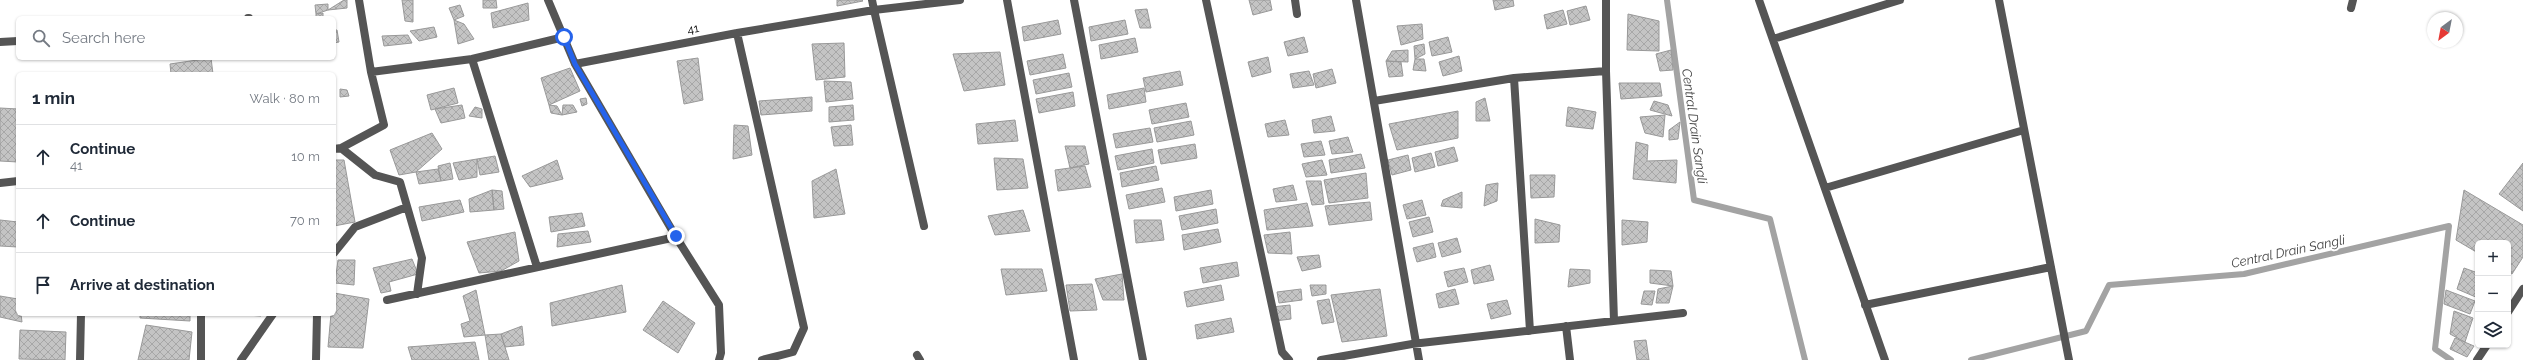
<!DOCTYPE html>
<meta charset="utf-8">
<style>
body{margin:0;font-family:Raleway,sans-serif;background:#f2f2f3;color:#1f2937}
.controls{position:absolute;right:12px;bottom:12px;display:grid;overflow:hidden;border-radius:6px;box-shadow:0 1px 3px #0004}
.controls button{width:36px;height:36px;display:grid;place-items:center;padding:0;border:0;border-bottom:1px solid #e0e1e3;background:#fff;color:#1f2937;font:20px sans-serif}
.compass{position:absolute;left:2427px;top:12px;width:36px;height:36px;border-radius:50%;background:#fff;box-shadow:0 1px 3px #0004;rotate:212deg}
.stop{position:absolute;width:12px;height:12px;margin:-9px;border:3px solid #2563eb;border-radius:50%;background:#fff}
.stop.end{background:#2563eb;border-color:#fff;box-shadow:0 1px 4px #0008}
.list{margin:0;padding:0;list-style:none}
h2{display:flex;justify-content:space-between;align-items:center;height:52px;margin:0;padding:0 16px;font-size:17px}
h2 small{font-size:13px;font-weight:400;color:#747a83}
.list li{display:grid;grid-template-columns:26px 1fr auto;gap:12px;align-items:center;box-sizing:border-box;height:64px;padding:0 16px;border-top:1px solid #e0e1e3}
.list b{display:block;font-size:15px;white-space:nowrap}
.list p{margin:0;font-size:13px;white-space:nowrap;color:#747a83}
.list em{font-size:13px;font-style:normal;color:#747a83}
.icon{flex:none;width:22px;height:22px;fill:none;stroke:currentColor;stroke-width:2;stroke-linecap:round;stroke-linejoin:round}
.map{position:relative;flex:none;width:2523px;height:360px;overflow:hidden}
.search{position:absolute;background:#fff;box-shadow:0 1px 3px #0004;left:16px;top:16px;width:320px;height:44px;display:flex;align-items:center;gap:10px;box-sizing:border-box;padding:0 14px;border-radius:6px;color:#747a83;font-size:15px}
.panel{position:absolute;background:#fff;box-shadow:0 1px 3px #0004;left:16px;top:72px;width:320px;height:244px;border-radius:6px}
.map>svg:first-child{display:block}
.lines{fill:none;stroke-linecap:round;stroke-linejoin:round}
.stream{stroke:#a3a3a3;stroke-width:6}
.building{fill:url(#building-cross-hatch);stroke:#999}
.street{stroke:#555;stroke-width:8}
.route{stroke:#2563eb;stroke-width:5}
.labels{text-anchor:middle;stroke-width:4;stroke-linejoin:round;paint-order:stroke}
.street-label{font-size:12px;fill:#000;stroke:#fff}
.water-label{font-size:13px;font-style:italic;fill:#444;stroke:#fff}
</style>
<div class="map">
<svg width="2523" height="360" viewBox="0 0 2523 360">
<defs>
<pattern id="building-cross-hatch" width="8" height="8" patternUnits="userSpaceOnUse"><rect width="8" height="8" fill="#c4c4c4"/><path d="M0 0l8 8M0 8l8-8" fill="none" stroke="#a7a7a7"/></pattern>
</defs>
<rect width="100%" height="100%" fill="#fff"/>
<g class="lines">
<path class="stream" d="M 1667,0 L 1694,200 L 1770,219 L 1805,360
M 1971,360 L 2086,331 L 2109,285 L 2244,274 L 2449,226 L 2435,349 L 2451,360"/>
</g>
<path class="building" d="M 344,0 L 347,0 L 347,8 L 328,10 Z
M 402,0 L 413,0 L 413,22 L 405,21 Z
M 483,0 L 496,0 L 497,8 L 483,8 Z
M 837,0 L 862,0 L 863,1 L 837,6 Z
M 1249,0 L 1270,0 L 1272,10 L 1253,15 Z
M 1493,0 L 1513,0 L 1514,6 L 1495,10 Z
M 528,3 L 529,20 L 493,28 L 491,13 Z
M 328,4 L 328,10 L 316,14 L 315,5 Z
M 460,5 L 464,16 L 454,20 L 449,8 Z
M 1586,6 L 1590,20 L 1570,25 L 1567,11 Z
M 1147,9 L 1151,28 L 1140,28 L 1135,10 Z
M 1563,10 L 1567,24 L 1547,29 L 1544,15 Z
M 323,13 L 323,18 L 316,18 L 316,14 Z
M 1628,14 L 1659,21 L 1659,51 L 1627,50 Z
M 454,20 L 464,24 L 474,39 L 458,44 Z
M 1058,20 L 1061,34 L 1024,41 L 1022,27 Z
M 1125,20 L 1128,34 L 1091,41 L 1089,27 Z
M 1422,24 L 1423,39 L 1401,45 L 1397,26 Z
M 434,27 L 437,37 L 419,41 L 410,31 Z
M 334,30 L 337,30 L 339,42 L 334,43 Z
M 408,35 L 412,43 L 384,46 L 382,36 Z
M 1304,37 L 1308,52 L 1288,56 L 1284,42 Z
M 1448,37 L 1452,52 L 1432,56 L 1429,42 Z
M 1135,38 L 1138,52 L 1101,59 L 1099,45 Z
M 844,43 L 845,77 L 816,80 L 812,44 Z
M 1424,44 L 1425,54 L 1415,59 L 1414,46 Z
M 1408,50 L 1408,62 L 1386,61 L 1392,51 Z
M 1671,50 L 1673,70 L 1660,71 L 1656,54 Z
M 1000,52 L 1005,85 L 964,91 L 953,54 Z
M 1063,54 L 1066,68 L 1030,75 L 1027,61 Z
M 1459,56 L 1462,71 L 1443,76 L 1439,62 Z
M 1268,57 L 1271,72 L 1252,77 L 1248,62 Z
M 211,58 L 213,74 L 171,74 L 170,64 Z
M 698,58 L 703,100 L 684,104 L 677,61 Z
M 1415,59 L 1424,59 L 1426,71 L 1413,70 Z
M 1386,61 L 1401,62 L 1403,76 L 1389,77 Z
M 570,68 L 580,91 L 549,105 L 541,78 Z
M 1332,69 L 1336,83 L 1316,88 L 1313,74 Z
M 1180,71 L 1183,85 L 1146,92 L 1143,78 Z
M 1309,71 L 1314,85 L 1293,88 L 1290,74 Z
M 1069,73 L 1072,87 L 1036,94 L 1033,80 Z
M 824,81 L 851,82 L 853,99 L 826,102 Z
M 1619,83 L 1660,83 L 1662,96 L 1621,99 Z
M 454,88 L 458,103 L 431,110 L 427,95 Z
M 1144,88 L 1146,102 L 1109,109 L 1107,95 Z
M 340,89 L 347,90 L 349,96 L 340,97 Z
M 1073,92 L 1075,106 L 1039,113 L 1036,99 Z
M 812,97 L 812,111 L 761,115 L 759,101 Z
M 586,98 L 587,104 L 582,106 L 580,99 Z
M 1485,98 L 1490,121 L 1476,121 L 1476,102 Z
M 1654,101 L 1668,105 L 1672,116 L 1650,110 Z
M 1186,103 L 1189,117 L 1152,124 L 1149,110 Z
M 462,105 L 465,118 L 441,123 L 435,109 Z
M 549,105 L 557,106 L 562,115 L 551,113 Z
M 563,105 L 573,105 L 577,112 L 562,115 Z
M 853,105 L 854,120 L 829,122 L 829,107 Z
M 475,107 L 482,109 L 482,118 L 469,116 Z
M 1568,107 L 1596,112 L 1593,129 L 1566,126 Z
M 0,108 L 18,109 L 18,162 L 0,161 Z
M 1458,111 L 1458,138 L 1397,150 L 1389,124 Z
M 1665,115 L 1663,137 L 1645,133 L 1640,117 Z
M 1331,116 L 1335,131 L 1314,133 L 1312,120 Z
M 1015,120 L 1018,141 L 978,144 L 976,124 Z
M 1285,120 L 1289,135 L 1268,137 L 1265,124 Z
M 1191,121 L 1194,135 L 1157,142 L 1154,128 Z
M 1680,122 L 1678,139 L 1669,140 L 1669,130 Z
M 734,125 L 748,126 L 752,155 L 733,159 Z
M 851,125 L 853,145 L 834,146 L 831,127 Z
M 1150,128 L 1153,142 L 1116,148 L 1113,134 Z
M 432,133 L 442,149 L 416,172 L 399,175 L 390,150 Z
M 1348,137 L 1353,152 L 1332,154 L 1329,141 Z
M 1321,141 L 1325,155 L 1304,157 L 1301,144 Z
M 1636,142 L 1648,145 L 1647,161 L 1677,160 L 1676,183 L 1633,179 Z
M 1195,144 L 1197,158 L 1161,164 L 1158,150 Z
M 1065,146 L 1085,146 L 1089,164 L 1070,168 Z
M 1454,147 L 1458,161 L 1438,166 L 1435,152 Z
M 1152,149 L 1154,163 L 1118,170 L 1115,156 Z
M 1431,153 L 1435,167 L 1415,172 L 1412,158 Z
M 1361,154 L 1365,168 L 1331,173 L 1329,160 Z
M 1408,155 L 1411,170 L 1392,175 L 1388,160 Z
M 495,156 L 499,172 L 480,175 L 477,159 Z
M 994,158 L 1023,159 L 1028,188 L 997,190 Z
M 477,159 L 477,177 L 459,180 L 453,163 Z
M 334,160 L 344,160 L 355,222 L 334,226 Z
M 557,160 L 563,179 L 530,187 L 522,176 Z
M 1322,160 L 1327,175 L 1306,177 L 1302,164 Z
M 450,163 L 453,179 L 441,181 L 438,166 Z
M 2523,163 L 2523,211 L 2499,194 Z
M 1085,166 L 1091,187 L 1058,191 L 1055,170 Z
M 1156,166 L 1159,180 L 1122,187 L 1120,173 Z
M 438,169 L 441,181 L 419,184 L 416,172 Z
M 836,169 L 845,214 L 814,218 L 812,181 Z
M 1366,173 L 1368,198 L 1329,203 L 1324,180 Z
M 1530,175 L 1555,175 L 1554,197 L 1531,198 Z
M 1306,181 L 1321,181 L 1324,204 L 1312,205 Z
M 1498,183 L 1497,201 L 1484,206 L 1486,185 Z
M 1293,185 L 1297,200 L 1276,202 L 1273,189 Z
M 1162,188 L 1165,202 L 1129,209 L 1126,195 Z
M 492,190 L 502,191 L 504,209 L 494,210 Z
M 492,190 L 494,210 L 470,212 L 469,199 Z
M 1211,190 L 1213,204 L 1176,211 L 1174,197 Z
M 2464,190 L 2523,225 L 2523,257 L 2512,274 L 2508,272 L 2508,243 L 2478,243 L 2478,253 L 2456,240 Z
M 1462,192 L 1462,208 L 1441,206 L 1443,200 Z
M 460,200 L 464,212 L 422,221 L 419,207 Z
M 1422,200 L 1426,215 L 1407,219 L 1403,205 Z
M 1370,202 L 1372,220 L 1329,225 L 1325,206 Z
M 1307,203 L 1313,226 L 1267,230 L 1264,210 Z
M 1216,209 L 1218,223 L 1182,230 L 1179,216 Z
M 1023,210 L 1030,231 L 995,235 L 988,216 Z
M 582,213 L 585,226 L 551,232 L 549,217 Z
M 1429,217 L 1433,232 L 1413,237 L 1409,222 Z
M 1535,219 L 1560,225 L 1559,242 L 1535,243 Z
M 0,220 L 18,222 L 18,247 L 0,246 Z
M 1134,220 L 1161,220 L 1164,240 L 1136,243 Z
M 1622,220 L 1648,222 L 1647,242 L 1622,245 Z
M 1218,229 L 1221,242 L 1184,250 L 1182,235 Z
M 588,231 L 591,242 L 557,247 L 558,234 Z
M 515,232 L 519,261 L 501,271 L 479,273 L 467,242 Z
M 1290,232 L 1292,254 L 1268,253 L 1264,235 Z
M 1457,238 L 1461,252 L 1442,257 L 1438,243 Z
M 1433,243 L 1436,257 L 1417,262 L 1413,248 Z
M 1319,255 L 1321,267 L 1302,271 L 1297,257 Z
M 412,259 L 418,274 L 389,282 L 391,291 L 381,293 L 373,268 Z
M 338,260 L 355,260 L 354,285 L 335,283 Z
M 1237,262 L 1239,276 L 1203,283 L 1200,268 Z
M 1490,265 L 1494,280 L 1474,284 L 1471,270 Z
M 1464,268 L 1468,282 L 1448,287 L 1444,272 Z
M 2464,268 L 2478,273 L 2478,298 L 2457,289 Z
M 1001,269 L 1042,269 L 1047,291 L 1006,295 Z
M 1570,269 L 1590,270 L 1590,283 L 1568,287 Z
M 1650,270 L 1671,271 L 1673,286 L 1650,283 Z
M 1122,274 L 1124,300 L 1103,300 L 1095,279 Z
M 1092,284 L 1097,310 L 1070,311 L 1066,285 Z
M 622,285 L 626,312 L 552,326 L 550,303 Z
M 1221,285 L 1224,300 L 1187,307 L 1184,292 Z
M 1310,285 L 1326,285 L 1326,294 L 1312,296 Z
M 1673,286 L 1669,303 L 1656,303 L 1658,289 Z
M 1301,289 L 1302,300 L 1279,303 L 1277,292 Z
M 1380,289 L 1387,336 L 1342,342 L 1331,295 Z
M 1455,289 L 1459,304 L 1439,308 L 1436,294 Z
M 476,290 L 485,335 L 464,337 L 461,324 L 470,321 L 463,296 Z
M 2446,290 L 2475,301 L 2470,314 L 2444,304 Z
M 1644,291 L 1655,291 L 1652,305 L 1641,304 Z
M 334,293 L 369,299 L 363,348 L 328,347 L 331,314 L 334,314 Z
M 0,296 L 18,299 L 18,314 L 21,314 L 22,322 L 0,317 Z
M 1329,299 L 1334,322 L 1322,324 L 1317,301 Z
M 1507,300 L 1511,314 L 1491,319 L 1487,304 Z
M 663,301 L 695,323 L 678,353 L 643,330 Z
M 1290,305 L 1291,319 L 1275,321 L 1272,307 Z
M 2454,311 L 2473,318 L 2465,342 L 2450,334 Z
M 140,314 L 190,314 L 190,321 L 140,318 Z
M 232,314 L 262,314 L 261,316 Z
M 1231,318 L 1234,332 L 1197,339 L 1195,325 Z
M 146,325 L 192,332 L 189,360 L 138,360 Z
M 522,326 L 524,345 L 505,347 L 501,334 Z
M 20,330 L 66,332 L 65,360 L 19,359 Z
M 501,334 L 509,360 L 489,360 L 485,335 Z
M 2455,338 L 2474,346 L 2467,357 L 2450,349 Z
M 1646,340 L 1649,360 L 1637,360 L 1634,341 Z
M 475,342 L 479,360 L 412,360 L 408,347 Z"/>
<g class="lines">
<path class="street" d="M 548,0 L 575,64 L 737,33 L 874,10 L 872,0
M 1007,0 L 1074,360
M 1074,0 L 1143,360
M 1206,0 L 1282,352 L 1289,360
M 1295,0 L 1297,14
M 1356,0 L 1419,360
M 1759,0 L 1885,360
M 1999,0 L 2069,360
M 2351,8 L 2353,0
M 248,18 L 249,18
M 737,33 L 804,328 L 793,352 L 762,360
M 1773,39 L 1900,0
M 0,42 L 18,41
M 1606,71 L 1614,321
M 371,72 L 472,59
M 1514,78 L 1606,71 L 1606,0
M 1374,101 L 1514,78 L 1530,331
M 341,148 L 375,175 L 400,182 L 422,258 L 417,294
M 334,149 L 341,148 L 384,125 L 371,72 L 359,0
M 0,183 L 18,181
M 1825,188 L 2024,130
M 924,226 L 874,10 L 960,0
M 676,237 L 719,305 L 721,353 L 719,360
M 334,253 L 355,227 L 407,207
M 537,267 L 472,59 L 564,37
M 387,300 L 676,237 L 575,64
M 1865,305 L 2051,267
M 2508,312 L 2523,289
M 201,314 L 201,360
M 1566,326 L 1570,360
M 917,355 L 920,360
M 80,360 L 81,314
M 241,360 L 273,314
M 316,360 L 317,314
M 1321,360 L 1412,344 L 1683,313
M 2477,360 L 2487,345"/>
</g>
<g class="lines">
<path class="route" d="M 564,37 L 575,64 L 676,236"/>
</g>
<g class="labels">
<g class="street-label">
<text transform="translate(693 29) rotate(-11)" y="4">41</text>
</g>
<g class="water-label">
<text transform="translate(1695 126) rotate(82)" y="5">Central Drain Sangli</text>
<text transform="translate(2288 251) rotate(-12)" y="5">Central Drain Sangli</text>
</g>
</g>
</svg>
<div class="controls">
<button>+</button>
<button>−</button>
<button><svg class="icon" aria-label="layers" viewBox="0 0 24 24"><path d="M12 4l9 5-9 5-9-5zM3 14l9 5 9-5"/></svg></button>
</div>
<svg class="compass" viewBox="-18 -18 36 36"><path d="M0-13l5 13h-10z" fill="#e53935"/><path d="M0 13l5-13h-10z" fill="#747a83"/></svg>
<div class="stop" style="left:564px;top:37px"></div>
<div class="stop end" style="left:676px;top:236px"></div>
<div class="search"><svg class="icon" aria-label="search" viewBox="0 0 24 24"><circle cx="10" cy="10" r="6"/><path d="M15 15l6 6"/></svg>Search here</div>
<section class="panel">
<h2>1 min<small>Walk · 80 m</small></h2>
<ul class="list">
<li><svg class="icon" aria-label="ahead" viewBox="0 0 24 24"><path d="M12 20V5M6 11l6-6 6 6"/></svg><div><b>Continue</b><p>41</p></div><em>10 m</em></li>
<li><svg class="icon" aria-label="ahead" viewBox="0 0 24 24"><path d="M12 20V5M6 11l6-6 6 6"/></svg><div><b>Continue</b></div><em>70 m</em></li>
<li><svg class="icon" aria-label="arrive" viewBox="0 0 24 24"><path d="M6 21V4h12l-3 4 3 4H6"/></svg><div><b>Arrive at destination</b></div></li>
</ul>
</section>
</div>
